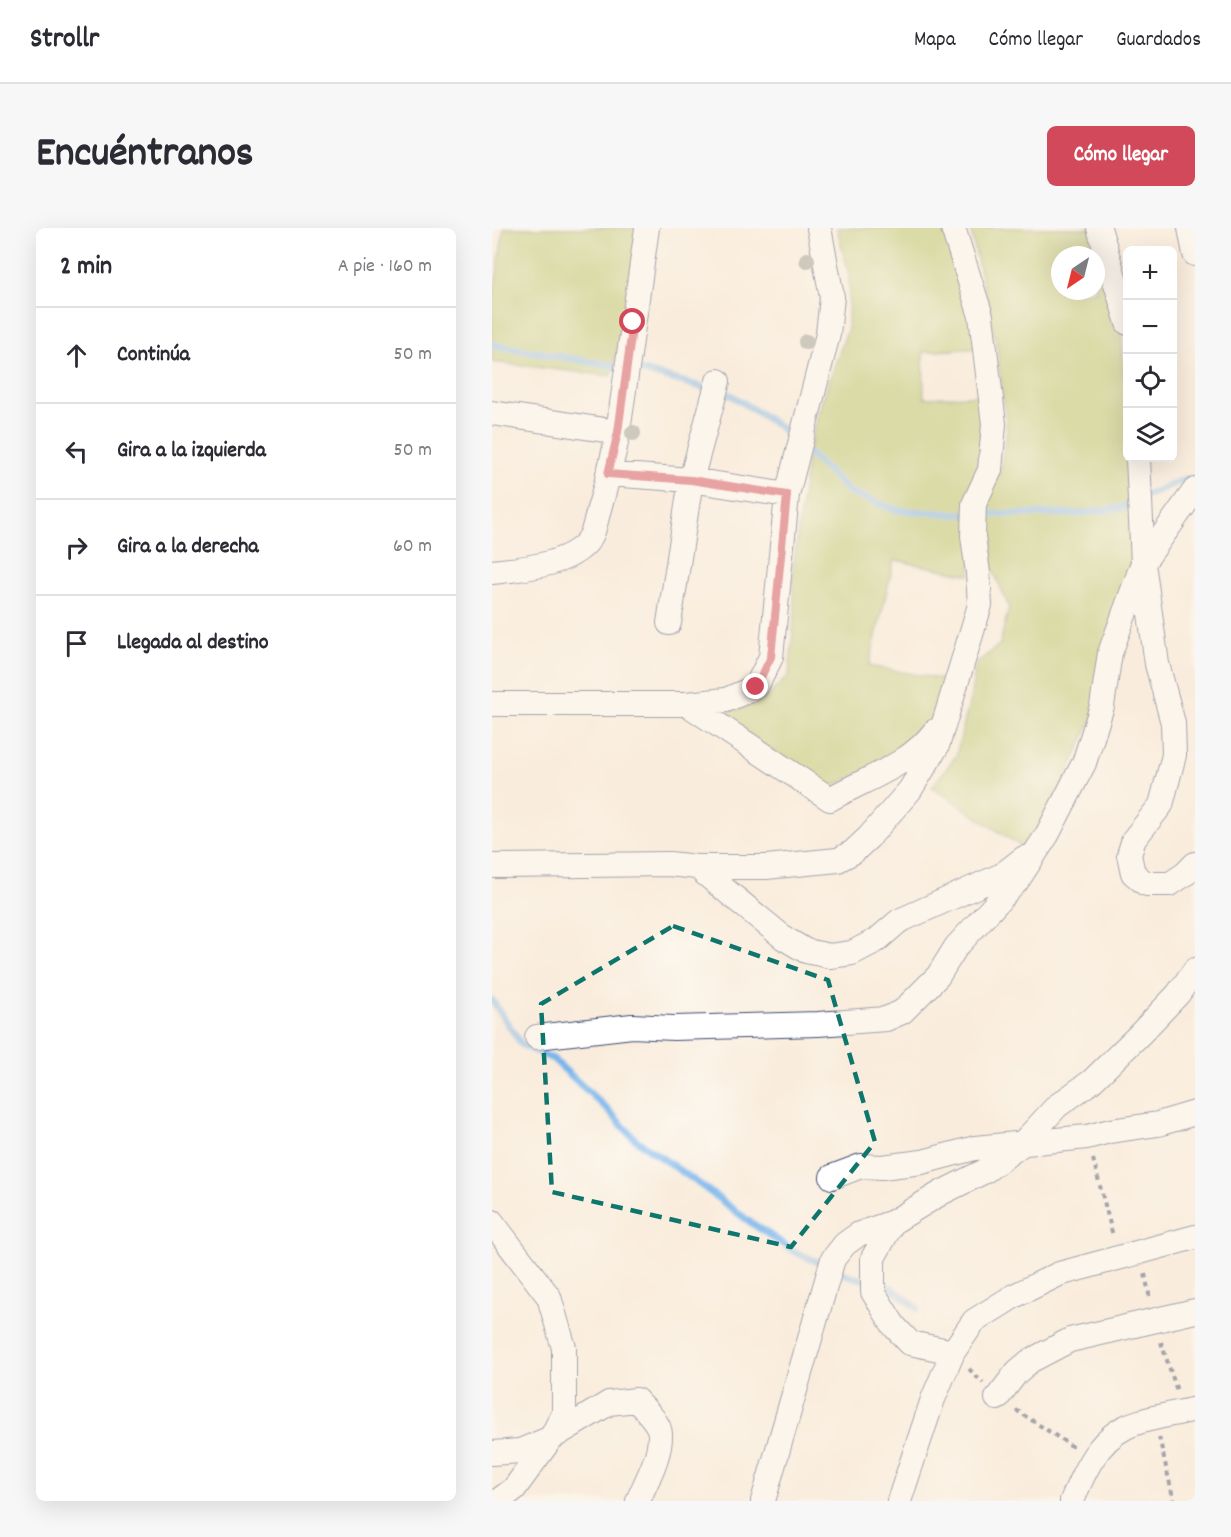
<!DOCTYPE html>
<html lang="es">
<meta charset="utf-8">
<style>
body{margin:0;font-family:Dekko,sans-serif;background:#f7f7f7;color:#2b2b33}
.controls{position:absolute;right:18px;top:18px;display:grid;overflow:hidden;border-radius:9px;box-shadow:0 6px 24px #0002}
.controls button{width:54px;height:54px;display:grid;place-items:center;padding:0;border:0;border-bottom:2px solid #e1e1e2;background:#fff;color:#2b2b33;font:30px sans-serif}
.compass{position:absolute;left:559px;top:18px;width:54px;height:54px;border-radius:50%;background:#fff;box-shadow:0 6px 24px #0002;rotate:215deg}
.stop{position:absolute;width:18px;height:18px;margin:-14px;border:4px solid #d1495b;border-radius:50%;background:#fff}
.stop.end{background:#d1495b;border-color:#fff;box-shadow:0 2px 6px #0008}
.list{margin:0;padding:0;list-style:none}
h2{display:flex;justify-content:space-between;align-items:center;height:78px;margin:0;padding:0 24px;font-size:26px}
h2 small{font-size:20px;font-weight:400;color:#7c7c81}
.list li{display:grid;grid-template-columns:39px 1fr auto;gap:18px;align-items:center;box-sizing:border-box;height:96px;padding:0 24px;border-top:2px solid #e1e1e2}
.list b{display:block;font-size:22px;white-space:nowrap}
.list em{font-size:20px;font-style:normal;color:#7c7c81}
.icon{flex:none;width:33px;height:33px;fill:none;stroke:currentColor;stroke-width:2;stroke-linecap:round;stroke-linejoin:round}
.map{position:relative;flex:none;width:703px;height:1273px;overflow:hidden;border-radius:9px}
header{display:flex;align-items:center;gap:36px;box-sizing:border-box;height:84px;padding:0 30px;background:#fff;border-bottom:2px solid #e1e1e2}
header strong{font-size:28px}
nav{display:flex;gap:33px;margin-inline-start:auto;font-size:21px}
.intro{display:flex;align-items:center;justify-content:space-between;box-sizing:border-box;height:144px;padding:0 36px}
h1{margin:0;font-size:42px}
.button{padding:15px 27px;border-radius:9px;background:#d1495b;color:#fff;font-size:21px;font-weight:700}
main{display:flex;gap:36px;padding:0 36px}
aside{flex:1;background:#fff;border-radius:9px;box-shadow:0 6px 24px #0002}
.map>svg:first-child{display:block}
.green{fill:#b6c668;stroke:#687a63;stroke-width:1.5;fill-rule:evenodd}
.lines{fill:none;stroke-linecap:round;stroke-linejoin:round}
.stream{stroke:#79b6eb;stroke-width:7}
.minor-casing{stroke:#3c4b71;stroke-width:26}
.path{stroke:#3c4b71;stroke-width:4;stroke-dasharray:4.5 4.5;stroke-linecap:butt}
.minor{stroke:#fff;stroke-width:24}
.tree{fill:#999d98}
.route{stroke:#d1495b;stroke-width:8}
.marked{fill:none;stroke:#0f766e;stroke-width:4.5;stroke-dasharray:12 8;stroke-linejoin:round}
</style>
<header>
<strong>Strollr</strong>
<nav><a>Mapa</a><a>Cómo llegar</a><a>Guardados</a></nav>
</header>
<div class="intro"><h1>Encuéntranos</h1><a class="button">Cómo llegar</a></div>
<main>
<aside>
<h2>2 min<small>A pie · 160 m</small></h2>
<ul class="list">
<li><svg class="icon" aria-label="ahead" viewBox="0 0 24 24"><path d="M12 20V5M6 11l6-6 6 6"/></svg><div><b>Continúa</b></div><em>50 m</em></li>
<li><svg class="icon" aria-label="left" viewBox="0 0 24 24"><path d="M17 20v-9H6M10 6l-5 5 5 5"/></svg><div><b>Gira a la izquierda</b></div><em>50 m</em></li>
<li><svg class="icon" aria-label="right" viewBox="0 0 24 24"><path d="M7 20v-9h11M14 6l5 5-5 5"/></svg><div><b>Gira a la derecha</b></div><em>60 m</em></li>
<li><svg class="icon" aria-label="arrive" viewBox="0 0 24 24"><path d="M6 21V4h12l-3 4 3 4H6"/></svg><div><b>Llegada al destino</b></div></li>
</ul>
</aside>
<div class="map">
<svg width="703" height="1273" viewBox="0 0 703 1273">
<rect width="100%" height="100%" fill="#fdfcf7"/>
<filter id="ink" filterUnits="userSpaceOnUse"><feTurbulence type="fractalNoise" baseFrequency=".0167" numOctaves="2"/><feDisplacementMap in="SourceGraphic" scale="12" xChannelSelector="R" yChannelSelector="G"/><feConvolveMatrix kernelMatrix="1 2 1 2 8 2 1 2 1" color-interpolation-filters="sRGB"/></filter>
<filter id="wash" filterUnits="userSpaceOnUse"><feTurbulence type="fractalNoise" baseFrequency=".008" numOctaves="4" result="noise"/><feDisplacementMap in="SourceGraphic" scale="24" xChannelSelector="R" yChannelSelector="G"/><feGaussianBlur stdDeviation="1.35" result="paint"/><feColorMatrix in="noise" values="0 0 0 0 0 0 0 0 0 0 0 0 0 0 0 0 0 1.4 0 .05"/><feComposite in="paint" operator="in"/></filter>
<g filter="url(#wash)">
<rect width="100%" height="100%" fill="#f9ecdc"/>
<path class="green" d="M 12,0 L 147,0 L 141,48 L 119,148 L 0,134 L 0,78 Z
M 345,0 L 452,0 L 488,120 L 431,124 L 432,170 L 493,167 L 478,347 L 402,332 L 377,438 L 454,452 L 440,495 L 407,527 L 337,560 L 225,486 L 256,479 L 276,468 L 297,447 L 303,381 L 300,350 L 315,231 L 328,179 L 356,100 L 357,47 Z
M 478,0 L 602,0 L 629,99 L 635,184 L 636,230 L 641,288 L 639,345 L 602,488 L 550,601 L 530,619 L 440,559 L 464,528 L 478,472 L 484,436 L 508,416 L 517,379 L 501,342 L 492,292 L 494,272 L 507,248 L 515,202 L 505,119 ZM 568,27 L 604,27 L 604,63 L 568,63 Z"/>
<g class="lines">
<path class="stream" d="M 2,117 L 155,144 L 239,167 L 288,199 L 303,213
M 311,220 L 359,265 L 404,282 L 459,286 L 584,286 L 629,280 L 643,273
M 653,268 L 693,251 L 703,252
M 0,772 L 30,817 L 61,831 L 114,880 L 143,911 L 206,955 L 258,994 L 303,1024 L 356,1047 L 376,1053
M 387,1056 L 400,1060 L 425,1080"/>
</g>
</g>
<g filter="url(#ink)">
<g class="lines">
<g class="minor-casing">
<path id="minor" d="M 607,0 L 636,95
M 698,0 L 703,26
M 0,185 L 126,204
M 646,230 L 651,335 L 665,436 L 681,495 L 682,527 L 669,577 L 642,611 L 637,627 L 641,645 L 654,656 L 678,656 L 693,646 L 703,636
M 116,246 L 199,252 L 295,267
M 0,344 C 29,341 86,337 100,306 C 104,296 106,282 110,271 C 116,249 122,227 126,204 L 155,0
M 177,395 L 199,252 L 226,153
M 0,476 L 195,476 L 234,472 L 264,459 L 279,429 L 295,267 L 336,106 L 340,69 L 327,0
M 195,476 L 338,571 C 373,551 418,537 443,503
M 0,638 L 177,636 L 205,639 L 274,639 L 346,632 L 361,624 L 377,609 L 418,562 L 445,518 L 488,377 L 486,345 L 481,308 L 482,276 L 498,242 L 502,196 L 489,88 L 461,0
M 205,639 L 292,710 L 314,723 L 338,728 L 360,725 L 385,712 L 407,693 L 510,647 L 532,630
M 45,809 L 140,798 L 182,800 L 326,796 L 394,791 L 410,784 L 446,748 L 464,719 L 525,653 L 555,607 L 592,535 L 610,478 L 618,425 L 651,335 L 703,262
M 340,949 L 369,938 L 390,939 L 430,934 L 483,920 L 595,909 L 618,903 L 666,896 L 703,885
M 0,994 L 57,1069 L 72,1120 L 72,1185 L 59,1210 L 28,1223 L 0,1225
M 401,994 L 381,1030 L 381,1064 L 402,1098 L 418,1115 L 461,1124
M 505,1170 L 525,1144 L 538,1133 L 578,1112 L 703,1083
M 6,1273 L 22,1261 L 59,1210 L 117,1175 L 144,1172 C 152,1181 167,1193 168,1206 C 169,1228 154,1253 146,1273
M 271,1273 L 341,1031 L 353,1016 L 367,1006 L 401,994 L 449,965 L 493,943 L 530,916 L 565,878 L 600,853 L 648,806 L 686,766 L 703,742
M 407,1273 L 441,1171 L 461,1124 L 482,1093 L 522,1068 L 567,1046 L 703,1009
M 580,1273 C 591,1245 605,1213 634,1199 C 655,1189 681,1187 703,1181"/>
</g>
<path class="path" d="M 601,931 L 621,1008
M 653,1046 L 658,1071
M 669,1114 L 685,1163
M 477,1141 L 491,1155
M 524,1182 L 581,1219
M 667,1209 L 682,1273"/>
<use href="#minor" class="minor"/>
</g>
<g class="tree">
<circle cx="315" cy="32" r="8"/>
<circle cx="314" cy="114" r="8"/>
<circle cx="141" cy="205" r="8"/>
</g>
</g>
<g class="lines" filter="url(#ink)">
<path class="route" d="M 141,94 L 126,204 L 116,246 L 199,252 L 295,267 L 279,429 L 264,459"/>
</g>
<path d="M0 0H703V1273H0ZM 181,698 L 336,752 L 383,914 L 299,1019 L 60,964 L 49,776 Z" fill="#f9ecdc" fill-opacity=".55" fill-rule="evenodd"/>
<path class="marked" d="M 181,698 L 336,752 L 383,914 L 299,1019 L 60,964 L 49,776 Z"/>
</svg>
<div class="controls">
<button>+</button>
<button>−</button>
<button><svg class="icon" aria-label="locate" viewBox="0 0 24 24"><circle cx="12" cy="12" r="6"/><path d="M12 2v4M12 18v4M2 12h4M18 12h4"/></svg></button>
<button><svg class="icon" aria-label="layers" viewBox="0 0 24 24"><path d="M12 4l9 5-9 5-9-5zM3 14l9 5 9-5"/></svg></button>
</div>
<svg class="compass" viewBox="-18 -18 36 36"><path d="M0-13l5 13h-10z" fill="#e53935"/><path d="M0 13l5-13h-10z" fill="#7c7c81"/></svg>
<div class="stop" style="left:141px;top:94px"></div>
<div class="stop end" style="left:264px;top:459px"></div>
</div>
</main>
